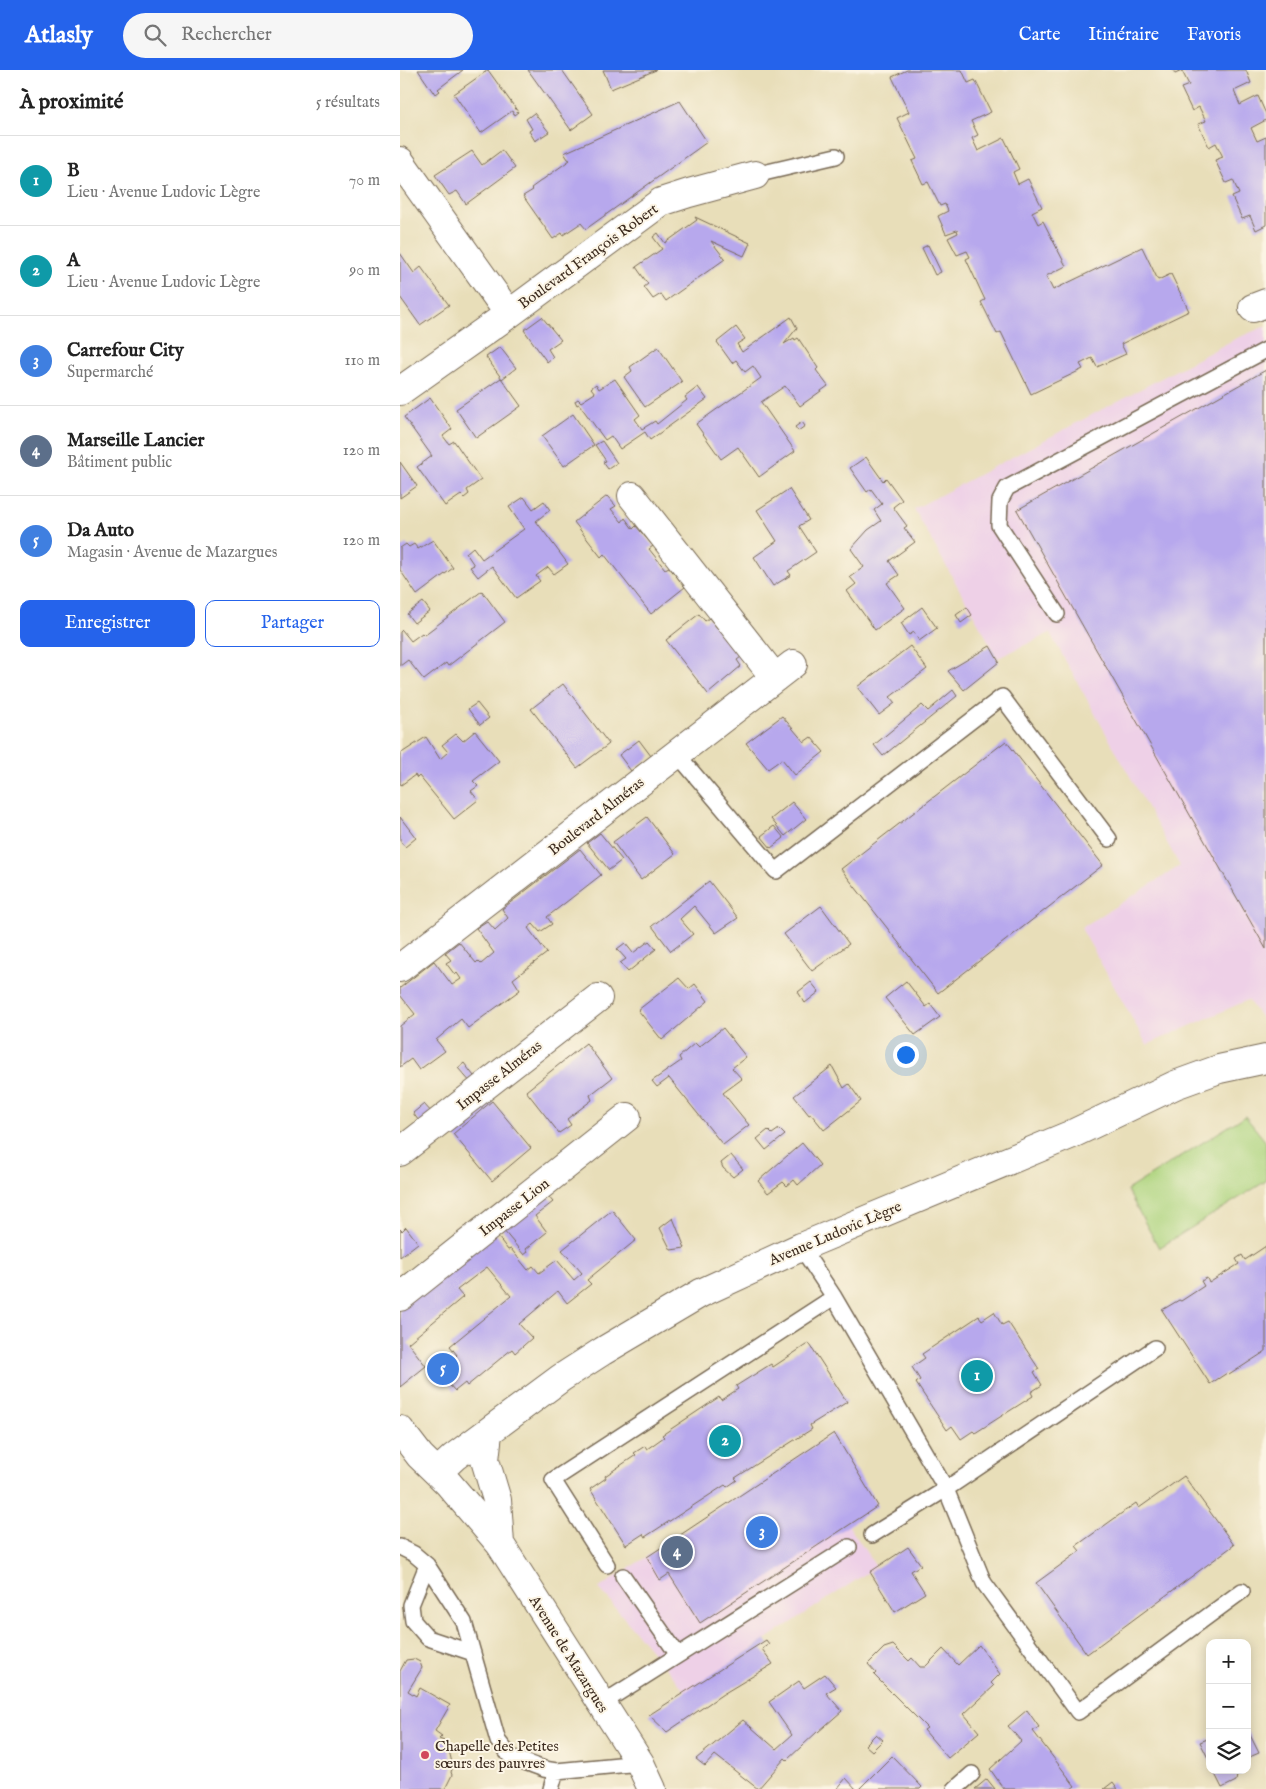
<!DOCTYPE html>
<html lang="fr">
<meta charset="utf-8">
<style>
body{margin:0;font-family:"IM FELL English",serif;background:#f6f6f6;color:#222}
.controls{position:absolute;right:15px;bottom:15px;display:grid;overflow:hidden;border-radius:10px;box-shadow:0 2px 12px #0003}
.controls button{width:45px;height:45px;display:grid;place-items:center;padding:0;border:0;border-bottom:1px solid #e0e0e0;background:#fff;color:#222;font:25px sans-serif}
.you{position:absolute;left:505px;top:984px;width:18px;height:18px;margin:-12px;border:4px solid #fff;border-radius:50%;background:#1a73e8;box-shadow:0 0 0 8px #1a73e833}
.badge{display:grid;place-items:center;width:32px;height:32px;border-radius:50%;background:#2563eb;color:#fff;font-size:16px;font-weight:700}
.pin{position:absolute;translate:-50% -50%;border:2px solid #fff;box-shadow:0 1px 5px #0006}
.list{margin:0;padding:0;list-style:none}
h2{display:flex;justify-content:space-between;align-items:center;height:65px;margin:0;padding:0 20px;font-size:21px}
h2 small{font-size:16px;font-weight:400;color:#767676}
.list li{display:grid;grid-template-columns:32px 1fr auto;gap:15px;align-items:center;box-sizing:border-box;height:90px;padding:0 20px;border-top:1px solid #e0e0e0}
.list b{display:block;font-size:19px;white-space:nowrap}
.list p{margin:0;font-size:16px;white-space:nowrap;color:#767676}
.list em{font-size:16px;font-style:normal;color:#767676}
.actions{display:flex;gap:10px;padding:15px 20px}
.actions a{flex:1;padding:11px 0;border:1px solid #2563eb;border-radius:10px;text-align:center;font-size:18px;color:#2563eb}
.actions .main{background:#2563eb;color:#fff}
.icon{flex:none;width:28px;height:28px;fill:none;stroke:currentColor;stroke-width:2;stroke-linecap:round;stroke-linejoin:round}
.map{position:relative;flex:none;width:866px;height:1719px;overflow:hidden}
header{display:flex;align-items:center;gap:30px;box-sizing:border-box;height:70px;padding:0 25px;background:#2563eb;color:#fff}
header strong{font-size:24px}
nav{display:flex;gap:28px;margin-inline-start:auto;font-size:18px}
.search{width:350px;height:45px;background:#f6f6f6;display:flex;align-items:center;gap:12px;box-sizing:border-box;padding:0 18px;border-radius:28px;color:#767676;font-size:19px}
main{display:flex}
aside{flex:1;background:#fff}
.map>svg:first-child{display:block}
.built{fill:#eed0e7}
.green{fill:#add47e;stroke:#747f4e}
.building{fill:#b7a8ed}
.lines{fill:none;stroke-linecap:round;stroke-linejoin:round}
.lane-casing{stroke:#786954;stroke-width:18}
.street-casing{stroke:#786954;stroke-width:30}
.secondary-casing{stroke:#786954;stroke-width:30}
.lane{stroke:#fff;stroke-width:15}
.street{stroke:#fff;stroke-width:28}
.secondary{stroke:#fff;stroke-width:28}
.poi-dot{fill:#d1495b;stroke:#fcf5e5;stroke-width:2}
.labels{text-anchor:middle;stroke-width:4;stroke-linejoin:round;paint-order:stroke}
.street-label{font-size:15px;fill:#3b2a1e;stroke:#fcf5e5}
.poi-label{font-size:15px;fill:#3b2a1e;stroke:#fcf5e5;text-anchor:start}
</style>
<header>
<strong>Atlasly</strong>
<div class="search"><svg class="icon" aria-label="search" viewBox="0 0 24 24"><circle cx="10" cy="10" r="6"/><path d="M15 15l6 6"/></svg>Rechercher</div>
<nav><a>Carte</a><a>Itinéraire</a><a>Favoris</a></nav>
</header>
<main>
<aside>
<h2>À proximité<small>5 résultats</small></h2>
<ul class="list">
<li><span class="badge" style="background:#0f9aa8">1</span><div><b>B</b><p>Lieu · Avenue Ludovic Lègre</p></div><em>70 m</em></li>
<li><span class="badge" style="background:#0f9aa8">2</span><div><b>A</b><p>Lieu · Avenue Ludovic Lègre</p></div><em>90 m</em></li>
<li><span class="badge" style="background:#3f7fe0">3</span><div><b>Carrefour City</b><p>Supermarché</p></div><em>110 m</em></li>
<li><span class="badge" style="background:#5c6f8a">4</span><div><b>Marseille Lancier</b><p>Bâtiment public</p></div><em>120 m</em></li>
<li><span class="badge" style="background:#3f7fe0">5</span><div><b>Da Auto</b><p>Magasin · Avenue de Mazargues</p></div><em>120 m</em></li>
</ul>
<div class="actions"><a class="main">Enregistrer</a><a>Partager</a></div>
</aside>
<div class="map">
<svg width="866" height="1719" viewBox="0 0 866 1719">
<rect width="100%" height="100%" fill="#fcf5e5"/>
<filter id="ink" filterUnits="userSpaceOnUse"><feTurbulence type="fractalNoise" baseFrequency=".02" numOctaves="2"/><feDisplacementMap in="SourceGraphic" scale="10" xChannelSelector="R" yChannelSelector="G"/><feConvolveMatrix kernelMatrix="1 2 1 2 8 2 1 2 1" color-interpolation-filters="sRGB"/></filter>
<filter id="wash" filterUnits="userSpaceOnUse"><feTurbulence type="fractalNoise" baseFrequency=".0096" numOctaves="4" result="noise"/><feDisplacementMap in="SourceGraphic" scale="20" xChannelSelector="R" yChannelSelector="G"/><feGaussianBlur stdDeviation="1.12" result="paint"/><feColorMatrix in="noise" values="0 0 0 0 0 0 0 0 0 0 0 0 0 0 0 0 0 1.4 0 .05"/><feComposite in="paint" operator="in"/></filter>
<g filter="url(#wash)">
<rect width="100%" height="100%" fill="#e8deb9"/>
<path class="built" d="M 866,256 L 866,955 L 848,930 L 747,975 L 681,858 L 780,796 L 650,563 L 598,588 L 514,439 L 835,269 Z
M 434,1363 L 478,1436 L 449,1456 L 476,1497 L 286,1622 L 199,1518 Z"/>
<path class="green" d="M 845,1046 L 866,1072 L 866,1111 L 759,1178 L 727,1120 Z"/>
<g id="blocks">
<path class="building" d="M 18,0 L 63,0 L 38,19 L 40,21 L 36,24 L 34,21 L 33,22 Z
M 88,0 L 118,42 L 114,45 L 112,41 L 81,63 L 54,24 Z
M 128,0 L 162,0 L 193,44 L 171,60 Z
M 203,0 L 256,0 L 211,19 Z
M 507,0 L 562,0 L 568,13 L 575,10 L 591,42 L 571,51 L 578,65 L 572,68 L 578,81 L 604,68 L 619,99 L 613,102 L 618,114 L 628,109 L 642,137 L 632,142 L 638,154 L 643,151 L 666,196 L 646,206 L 653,220 L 742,177 L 758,210 L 771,204 L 789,241 L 721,274 L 726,284 L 697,297 L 692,288 L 680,294 L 683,299 L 631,324 L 601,262 L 597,264 L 581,232 L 585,230 L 566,189 L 570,187 L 567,181 L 557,185 L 548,168 L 558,163 L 557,160 L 546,164 L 538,146 L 548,141 L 545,134 L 540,136 L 528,112 L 523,114 L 512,91 L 517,89 L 497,48 L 509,42 L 492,7 Z
M 773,0 L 846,0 L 851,13 L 834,21 L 840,35 L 858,26 L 866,44 L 866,50 L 851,58 L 857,71 L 866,67 L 866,155 L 856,160 L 850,146 L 842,149 L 832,127 L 839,124 L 833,110 L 826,113 L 815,90 L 823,87 L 816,73 L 809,77 L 798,54 L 806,51 L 799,37 L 792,41 L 781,18 L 789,15 L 782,1 L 775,4 Z
M 280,31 L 307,72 L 186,159 L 181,153 L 163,165 L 162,163 L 153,169 L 123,126 L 133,120 L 131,118 L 170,90 L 168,89 L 164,83 Z
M 134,43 L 149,62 L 135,71 L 129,61 L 132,59 L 126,49 Z
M 102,80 L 115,98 L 66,134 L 57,121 L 49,125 L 35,105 L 72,81 L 82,95 Z
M 295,147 L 350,173 L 344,186 L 311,171 L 325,189 L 266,231 L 261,224 L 253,229 L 244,217 L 248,214 L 236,197 L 262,179 L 253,167 L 258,163 L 265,173 L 297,150 Z
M 528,175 L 541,202 L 535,205 L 522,178 Z
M 0,183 L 14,203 L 21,197 L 49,235 L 20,255 L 0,227 Z
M 142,247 L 161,270 L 148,279 L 153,287 L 147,292 L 124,260 Z
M 391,247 L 397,258 L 384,274 L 394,268 L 395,270 L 398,268 L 418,298 L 416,300 L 428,316 L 400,336 L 385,316 L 361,332 L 395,381 L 359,407 L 338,377 L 321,389 L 296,354 L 361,308 L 353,296 L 345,302 L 336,290 L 332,293 L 317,272 L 336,257 L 345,269 L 337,274 L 342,282 Z
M 100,277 L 116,298 L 102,309 L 86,287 Z
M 258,277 L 282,312 L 245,337 L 224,307 L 232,301 L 230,297 Z
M 866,300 L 866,879 L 617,440 Z
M 101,308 L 121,336 L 76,368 L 56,339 Z
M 215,309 L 240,345 L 235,349 L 242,359 L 255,351 L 257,354 L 287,330 L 285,327 L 298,317 L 307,329 L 250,370 L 245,362 L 220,379 L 211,366 L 205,370 L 179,334 L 177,335 L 175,331 L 178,329 L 181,332 L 195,323 L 191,318 L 196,314 L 199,319 Z
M 30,328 L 52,359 L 43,366 L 49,374 L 54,371 L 81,410 L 67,420 L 69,424 L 64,428 L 61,425 L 45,436 L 17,397 L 32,386 L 4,347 Z
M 173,344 L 194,375 L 164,396 L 142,366 Z
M 402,352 L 405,356 L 398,361 L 395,357 Z
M 202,371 L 217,393 L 208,399 L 203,392 L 206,391 L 195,375 Z
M 466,387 L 483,411 L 486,408 L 502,430 L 493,437 L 507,456 L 504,458 L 515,472 L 489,491 L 499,505 L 487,513 L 505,538 L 475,560 L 447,521 L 456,514 L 450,507 L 464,497 L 451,479 L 468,460 L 481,451 L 474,440 L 482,434 L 471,419 L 467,422 L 450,398 Z
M 0,392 L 17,416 L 0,428 Z
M 389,419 L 409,450 L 399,456 L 416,482 L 388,501 L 391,505 L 373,516 L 354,487 L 377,471 L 357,440 Z
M 207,426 L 216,436 L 211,439 L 222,452 L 225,448 L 233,459 L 236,456 L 253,476 L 249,479 L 265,499 L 269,497 L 285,517 L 251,544 L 204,484 L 201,487 L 174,452 Z
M 124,427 L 133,439 L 144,431 L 150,440 L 136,451 L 168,494 L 154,504 L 148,497 L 136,506 L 140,511 L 116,528 L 92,496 L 78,507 L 70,497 L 74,495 L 66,483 L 73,477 L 82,489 L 124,459 L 109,437 Z
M 33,470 L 53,498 L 17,525 L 0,500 L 0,478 L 6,474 L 9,477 L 14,474 L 18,479 Z
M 82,521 L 105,552 L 48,596 L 46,593 L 24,610 L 8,590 L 0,596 L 0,562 L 2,560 L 11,571 L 22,563 L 24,565 Z
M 23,532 L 30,541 L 14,553 L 7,544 Z
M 522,537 L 537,558 L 519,571 L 514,562 L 509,565 L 501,553 Z
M 567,537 L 572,545 L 561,553 L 556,545 Z
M 299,544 L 305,551 L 309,548 L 341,587 L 337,590 L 341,596 L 308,624 L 266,570 Z
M 510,576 L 527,599 L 490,627 L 495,633 L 479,645 L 457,617 Z
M 590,576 L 599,592 L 564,620 L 548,601 Z
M 163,614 L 209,674 L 177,698 L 131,639 Z
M 553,620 L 557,626 L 483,686 L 474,675 L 522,635 L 528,641 Z
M 77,633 L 89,648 L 80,655 L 68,639 Z
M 382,646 L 404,672 L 411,667 L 424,682 L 395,705 L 382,689 L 368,699 L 346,673 Z
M 75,661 L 99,691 L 73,711 L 78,716 L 71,721 L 78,730 L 54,749 L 19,706 L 17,708 L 15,705 L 1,715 L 0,713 L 0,684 L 26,667 L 40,689 L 48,682 L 42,675 L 56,664 L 63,671 Z
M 239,670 L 251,686 L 231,701 L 219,685 Z
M 606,671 L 703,795 L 538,923 L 441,799 Z
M 392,732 L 406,749 L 385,766 L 371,749 Z
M 0,747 L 16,768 L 5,777 L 0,771 Z
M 247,747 L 275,784 L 241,810 L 213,772 Z
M 374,756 L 384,768 L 371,778 L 361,766 Z
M 200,763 L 222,790 L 209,800 L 187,773 Z
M 180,779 L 201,805 L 147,847 L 152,854 L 140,862 L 133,854 L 128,858 L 147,883 L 113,909 L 120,920 L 68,958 L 61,949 L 36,970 L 45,981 L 19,1000 L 11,989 L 0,997 L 0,956 L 15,944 L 0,925 L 0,918 L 34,891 L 52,915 L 61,909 L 57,903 L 55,905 L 46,893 L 51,890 L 45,883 L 59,872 L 76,893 L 78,891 L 81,894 L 94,883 L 76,858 L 87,851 L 95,860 L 108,848 L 102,839 Z
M 309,811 L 338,848 L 316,863 L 294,836 L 280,849 L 293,864 L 271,881 L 252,856 Z
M 421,836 L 449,874 L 412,901 L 384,864 Z
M 249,871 L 256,879 L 228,902 L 220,893 L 226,889 L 217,879 L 225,873 L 233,883 Z
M 279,908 L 289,919 L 295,914 L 308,931 L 262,970 L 238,940 Z
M 506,911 L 526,937 L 530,934 L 540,947 L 515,965 L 485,928 Z
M 411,912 L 419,922 L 405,933 L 398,922 Z
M 323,958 L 346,987 L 332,998 L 342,1009 L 323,1023 L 349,1055 L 323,1075 L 269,1008 L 257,1017 L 252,1011 L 281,991 L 279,987 L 295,973 L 299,977 Z
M 186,973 L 212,1008 L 190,1025 L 192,1030 L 167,1049 L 171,1055 L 159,1063 L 126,1021 Z
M 64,993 L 77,1010 L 72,1014 L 58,998 Z
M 432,996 L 444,1018 L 449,1014 L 461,1031 L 424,1060 L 411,1044 L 409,1045 L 394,1026 Z
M 92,1031 L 131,1078 L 92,1111 L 53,1064 Z
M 24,1034 L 33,1044 L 21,1054 L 13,1043 Z
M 379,1059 L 385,1065 L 366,1080 L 357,1069 L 368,1060 L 372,1064 Z
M 402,1073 L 420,1095 L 398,1115 L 394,1110 L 387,1116 L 383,1112 L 368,1123 L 358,1111 Z
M 331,1085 L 343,1099 L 333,1107 L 323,1098 L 321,1093 Z
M 142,1119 L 153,1132 L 135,1146 L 147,1162 L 126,1179 L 128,1182 L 124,1185 L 98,1154 Z
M 212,1140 L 236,1170 L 187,1210 L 191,1214 L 167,1233 L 158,1221 L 119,1254 L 132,1268 L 115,1283 L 112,1279 L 67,1316 L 65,1313 L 55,1321 L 46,1311 L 57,1301 L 48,1292 L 57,1285 L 50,1276 L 111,1226 L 87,1197 L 57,1220 L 63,1227 L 8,1273 L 26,1296 L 0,1317 L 0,1233 L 92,1159 L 108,1180 L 111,1179 L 128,1200 L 133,1196 L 139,1203 L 157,1190 L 174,1210 L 182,1203 L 162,1180 Z
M 273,1148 L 285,1178 L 271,1180 L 260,1158 Z
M 6,1157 L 18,1173 L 0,1187 L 0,1159 L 2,1161 Z
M 866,1176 L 866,1281 L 829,1305 L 827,1303 L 810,1314 L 762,1240 L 779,1230 L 781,1231 L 804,1216 L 801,1211 L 807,1208 L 809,1213 L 839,1194 L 836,1189 L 842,1185 L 845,1190 Z
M 594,1242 L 602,1255 L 608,1252 L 639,1299 L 634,1302 L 642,1315 L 631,1322 L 633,1326 L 575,1363 L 573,1361 L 561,1369 L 552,1356 L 547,1360 L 516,1313 L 520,1310 L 512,1297 L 525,1288 L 522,1284 L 579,1246 L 582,1250 Z
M 409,1273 L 447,1332 L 410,1355 L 412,1359 L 335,1408 L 337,1410 L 327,1417 L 325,1415 L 245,1467 L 243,1464 L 226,1475 L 190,1419 L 206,1408 L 205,1406 L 236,1385 L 234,1383 L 245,1376 L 247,1379 L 264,1367 L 262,1365 L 319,1327 L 321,1330 L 338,1319 L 336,1316 L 371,1294 L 373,1297 Z
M 434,1363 L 478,1436 L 300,1553 L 269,1504 L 260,1510 L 247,1487 Z
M 784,1406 L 834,1475 L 687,1584 L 636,1513 L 680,1481 L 676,1476 L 736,1433 L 739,1438 Z
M 508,1477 L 521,1495 L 511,1501 L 525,1523 L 495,1542 L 470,1502 Z
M 366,1570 L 369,1574 L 362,1579 L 373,1594 L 323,1624 L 267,1662 L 249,1645 Z
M 493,1575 L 509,1591 L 512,1588 L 520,1597 L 525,1597 L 543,1579 L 558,1595 L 579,1575 L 600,1604 L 591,1613 L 594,1616 L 564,1644 L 579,1662 L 548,1688 L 524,1660 L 527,1658 L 474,1605 L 476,1603 L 468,1594 L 484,1578 Z
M 14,1589 L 20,1592 L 22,1598 L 8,1621 L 16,1626 L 20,1618 L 50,1635 L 35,1661 L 42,1666 L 39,1669 L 47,1672 L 53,1697 L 51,1702 L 52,1705 L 45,1719 L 0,1719 L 0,1601 L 6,1590 Z
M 425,1604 L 436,1617 L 426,1623 L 442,1641 L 418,1662 L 418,1661 L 387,1690 L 385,1688 L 358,1719 L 315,1685 L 305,1696 L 296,1689 L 343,1650 L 376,1679 L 392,1665 L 369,1632 L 399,1611 L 404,1618 Z
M 627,1640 L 639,1657 L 633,1661 L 675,1716 L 671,1719 L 604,1719 L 590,1699 L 621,1671 L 608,1656 Z
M 847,1659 L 859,1683 L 847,1688 Z
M 476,1664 L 483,1670 L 472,1681 L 465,1675 Z
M 810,1668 L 810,1692 L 800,1672 Z
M 492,1686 L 522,1717 L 520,1719 L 459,1719 Z
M 813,1700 L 838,1700 L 836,1711 L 822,1718 Z
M 446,1708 L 456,1719 L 437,1719 Z
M 587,1709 L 595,1719 L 575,1719 Z
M 713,1712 L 718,1719 L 704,1719 Z"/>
</g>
</g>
<g filter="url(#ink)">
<use href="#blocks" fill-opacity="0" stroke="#786954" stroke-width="1"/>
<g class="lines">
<g class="lane-casing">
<path id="lane" d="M 355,105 L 436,86
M 657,544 L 599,455 L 600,431 L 607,418 L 866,280
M 277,684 L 376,801 L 602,627 L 709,769
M 401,1177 L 434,1227 L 546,1419 L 584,1513 L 678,1642 L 842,1521
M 472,1465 L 546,1419 L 755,1278
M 0,1477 L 14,1484 L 27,1495 L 64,1552 L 98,1671 L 111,1687 L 144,1699 L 156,1701 L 240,1693
M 27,1495 L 11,1535 L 13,1551 L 28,1568 L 73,1583
M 207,1495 L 153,1410 L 434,1227
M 223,1506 L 278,1585
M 201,1634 L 449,1477
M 151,1719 L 156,1701
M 555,1719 L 572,1704"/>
</g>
<g class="street-casing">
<path id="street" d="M 0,91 L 109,244 L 0,321
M 853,238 L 866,233
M 109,244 L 261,132 L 289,123 L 355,105
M 232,426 L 375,608
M 0,898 L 393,594
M 0,1082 L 198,928
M 0,1227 L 227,1047"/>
</g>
<g class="secondary-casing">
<path id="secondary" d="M 0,1360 L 20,1386 L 48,1413 L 100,1474 L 240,1693 L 252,1719
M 88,1363 L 85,1390 L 97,1430 L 100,1474
M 38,1402 L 54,1387 L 161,1308 L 203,1281 L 301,1223 L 401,1177 L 670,1065 L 775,1015 L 819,999 L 866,989"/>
</g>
<use href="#lane" class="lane"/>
<use href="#street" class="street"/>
<use href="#secondary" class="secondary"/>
</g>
</g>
<circle class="poi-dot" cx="25" cy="1685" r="5"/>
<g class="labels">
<g class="street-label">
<text transform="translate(188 186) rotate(-36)" y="5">Boulevard François Robert</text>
<text transform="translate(196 746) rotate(-38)" y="5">Boulevard Alméras</text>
<text transform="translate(99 1005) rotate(-38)" y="5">Impasse Alméras</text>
<text transform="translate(114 1137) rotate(-38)" y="5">Impasse Lion</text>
<text transform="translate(435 1163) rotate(-23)" y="5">Avenue Ludovic Lègre</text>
<text transform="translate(169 1584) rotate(58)" y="5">Avenue de Mazargues</text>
</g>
<g class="poi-label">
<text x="35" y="1681">Chapelle des Petites<tspan x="35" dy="17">sœurs des pauvres</tspan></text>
</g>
</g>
</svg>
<div class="controls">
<button>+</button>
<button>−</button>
<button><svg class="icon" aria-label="layers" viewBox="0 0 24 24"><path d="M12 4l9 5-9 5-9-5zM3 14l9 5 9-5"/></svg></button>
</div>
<div class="you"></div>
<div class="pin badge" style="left:577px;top:1306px;background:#0f9aa8">1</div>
<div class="pin badge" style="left:325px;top:1371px;background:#0f9aa8">2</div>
<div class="pin badge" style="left:362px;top:1462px;background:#3f7fe0">3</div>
<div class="pin badge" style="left:277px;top:1482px;background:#5c6f8a">4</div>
<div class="pin badge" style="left:43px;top:1299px;background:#3f7fe0">5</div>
</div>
</main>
